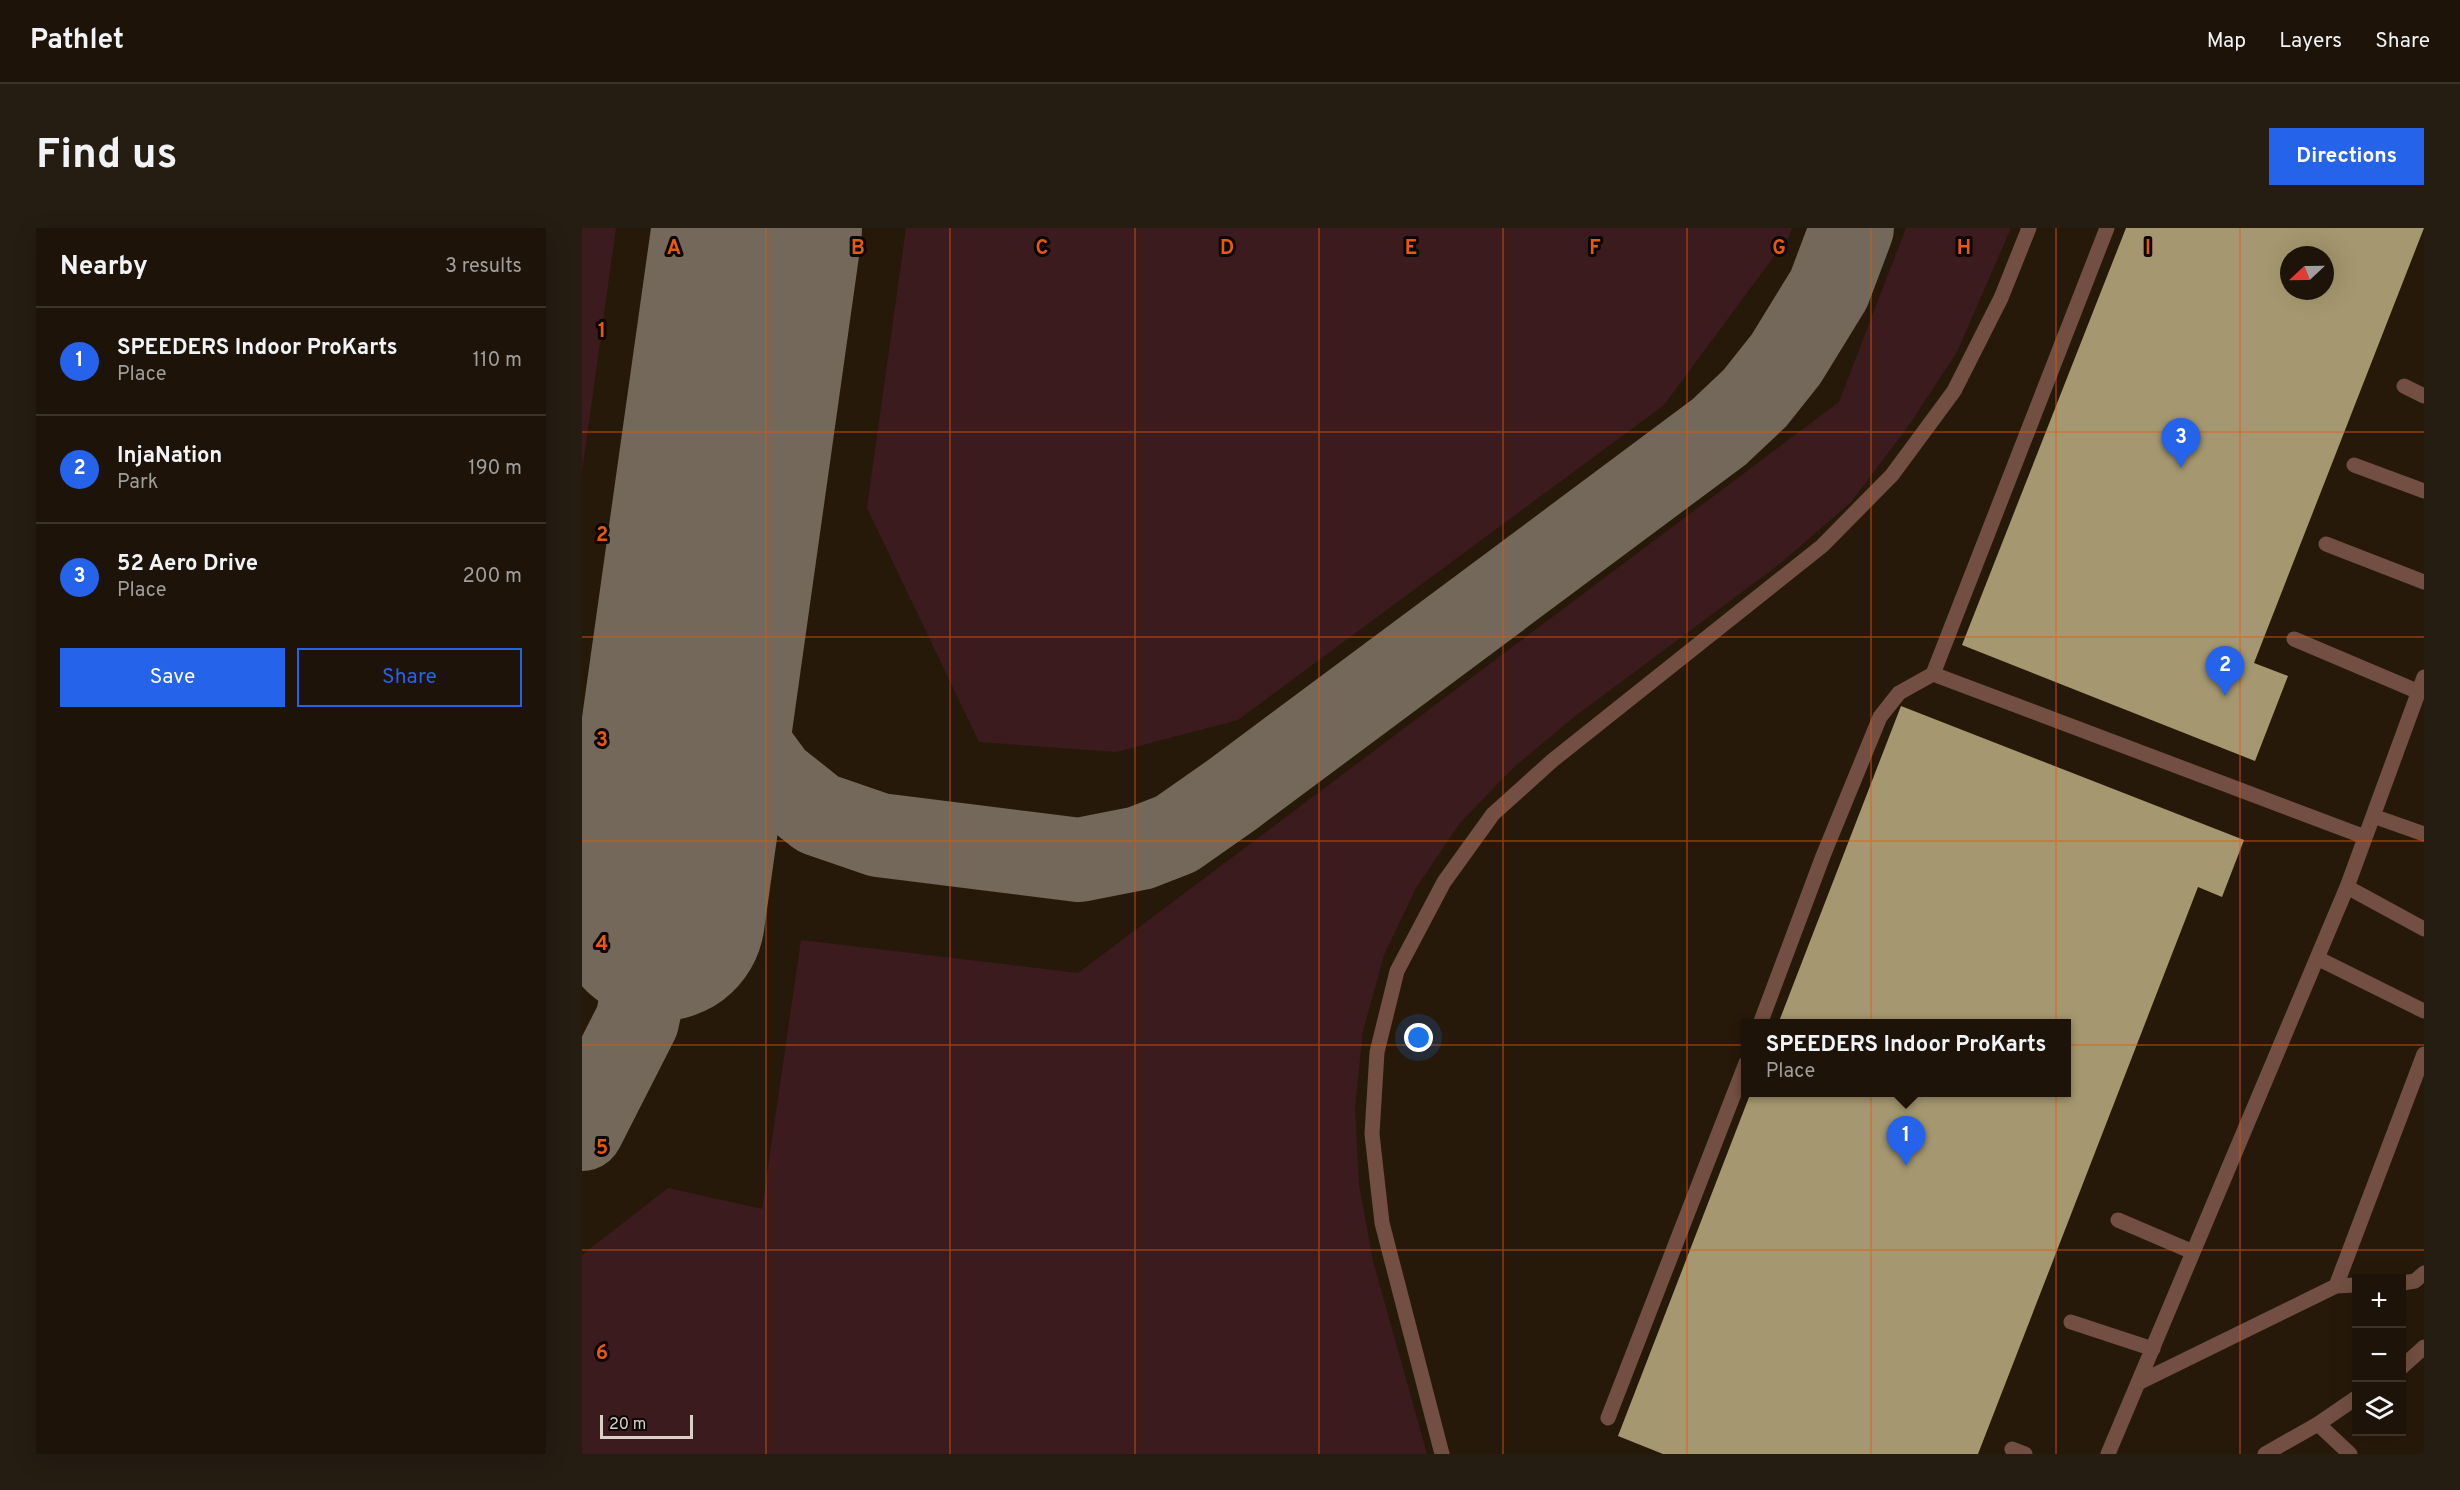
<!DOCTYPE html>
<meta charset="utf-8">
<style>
body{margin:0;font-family:Overpass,sans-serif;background:#251c12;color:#f1f3f6}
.controls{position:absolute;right:18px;bottom:18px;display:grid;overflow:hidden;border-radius:0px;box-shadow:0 6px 24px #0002}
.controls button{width:54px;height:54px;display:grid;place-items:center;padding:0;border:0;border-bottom:2px solid #3b3229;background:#1d1308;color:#f1f3f6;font:30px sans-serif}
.compass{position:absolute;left:1698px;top:18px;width:54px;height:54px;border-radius:50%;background:#1d1308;box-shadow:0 6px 24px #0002;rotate:248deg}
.scale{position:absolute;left:18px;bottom:15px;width:93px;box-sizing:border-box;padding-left:6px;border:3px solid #dad0c6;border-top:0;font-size:16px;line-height:21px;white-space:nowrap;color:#dad0c6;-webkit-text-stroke:4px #0b0602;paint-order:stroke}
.you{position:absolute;left:837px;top:810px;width:21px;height:21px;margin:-15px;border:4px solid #fff;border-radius:50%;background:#1a73e8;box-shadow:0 0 0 9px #1a73e833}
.badge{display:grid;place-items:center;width:39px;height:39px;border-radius:50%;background:#2563eb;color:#fff;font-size:20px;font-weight:700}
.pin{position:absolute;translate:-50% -50px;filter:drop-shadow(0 2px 3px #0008)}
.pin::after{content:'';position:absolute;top:32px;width:21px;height:18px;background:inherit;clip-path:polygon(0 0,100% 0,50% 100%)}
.popup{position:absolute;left:1159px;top:791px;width:330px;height:78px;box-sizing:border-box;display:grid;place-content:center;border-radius:0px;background:#1d1308;filter:drop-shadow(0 2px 4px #0005);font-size:20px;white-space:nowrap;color:#a09e9c}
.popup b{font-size:22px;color:#f1f3f6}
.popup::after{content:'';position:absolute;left:50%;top:100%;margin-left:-12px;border:12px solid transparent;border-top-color:#1d1308}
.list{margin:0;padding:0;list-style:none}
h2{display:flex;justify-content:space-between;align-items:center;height:78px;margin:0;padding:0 24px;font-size:26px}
h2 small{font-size:20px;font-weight:400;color:#a09e9c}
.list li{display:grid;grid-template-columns:39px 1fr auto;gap:18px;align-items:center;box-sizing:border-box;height:108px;padding:0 24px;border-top:2px solid #3b3229}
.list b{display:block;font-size:22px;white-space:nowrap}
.list p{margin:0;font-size:20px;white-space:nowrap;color:#a09e9c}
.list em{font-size:20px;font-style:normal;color:#a09e9c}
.actions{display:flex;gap:12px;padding:18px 24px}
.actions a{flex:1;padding:14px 0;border:2px solid #2563eb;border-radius:0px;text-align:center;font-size:21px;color:#2563eb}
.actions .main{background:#2563eb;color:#fff}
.icon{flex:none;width:33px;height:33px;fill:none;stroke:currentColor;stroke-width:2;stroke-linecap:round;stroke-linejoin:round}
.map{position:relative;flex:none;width:1842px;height:1226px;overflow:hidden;border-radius:0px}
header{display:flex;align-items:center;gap:36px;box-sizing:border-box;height:84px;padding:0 30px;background:#1d1308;border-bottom:2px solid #3b3229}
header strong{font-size:28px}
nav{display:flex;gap:33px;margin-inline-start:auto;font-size:21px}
.intro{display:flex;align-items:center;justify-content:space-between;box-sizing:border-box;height:144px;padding:0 36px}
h1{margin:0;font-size:42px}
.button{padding:15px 27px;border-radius:0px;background:#2563eb;color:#fff;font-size:21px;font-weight:700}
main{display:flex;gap:36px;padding:0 36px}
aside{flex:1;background:#1d1308;border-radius:0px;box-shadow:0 6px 24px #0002}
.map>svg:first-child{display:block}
.green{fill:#3b1b1d}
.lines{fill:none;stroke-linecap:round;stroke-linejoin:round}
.taxiway{stroke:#74685b;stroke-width:84}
.runway{stroke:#74685b;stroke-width:210}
.building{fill:#a59870;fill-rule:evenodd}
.service{stroke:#724f42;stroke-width:15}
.tertiary{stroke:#724f42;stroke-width:15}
.grid{fill:none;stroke:#e8590c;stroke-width:1.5;stroke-opacity:0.55}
.grid-label{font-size:20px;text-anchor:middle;font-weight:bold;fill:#e8590c;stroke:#0b0602;stroke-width:6;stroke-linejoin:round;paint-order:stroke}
</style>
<header>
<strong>Pathlet</strong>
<nav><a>Map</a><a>Layers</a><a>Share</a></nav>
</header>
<div class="intro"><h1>Find us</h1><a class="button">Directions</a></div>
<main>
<aside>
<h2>Nearby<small>3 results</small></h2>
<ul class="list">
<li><span class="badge">1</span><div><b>SPEEDERS Indoor ProKarts</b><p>Place</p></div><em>110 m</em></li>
<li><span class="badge">2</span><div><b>InjaNation</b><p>Park</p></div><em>190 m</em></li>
<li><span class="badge">3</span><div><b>52 Aero Drive</b><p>Place</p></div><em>200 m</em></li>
</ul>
<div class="actions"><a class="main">Save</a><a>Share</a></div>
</aside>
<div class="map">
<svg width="1842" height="1226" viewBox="0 0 1842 1226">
<rect width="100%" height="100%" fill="#27190a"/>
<path class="green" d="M 0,0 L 34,0 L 0,244 Z
M 324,0 L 1210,0 L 1207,8 L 1082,177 L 656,492 L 534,524 L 397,514 L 285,280 Z
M 1324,0 L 1429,0 L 1375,124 L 1325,200 L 1269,274 L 1199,335 L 992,489 L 932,539 L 877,596 L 834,660 L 802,727 L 781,803 L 773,879 L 777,957 L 791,1033 L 845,1226 L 0,1226 L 0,1027 L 86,960 L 180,981 L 219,712 L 496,745 L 1257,174 Z"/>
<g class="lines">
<path class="taxiway" d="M 126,349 L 138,437 L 153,498 L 192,551 L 236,586 L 297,607 L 497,632 L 558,620 L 594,606 L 651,566 L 1137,204 L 1173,170 L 1204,131 L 1247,61 L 1270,0
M 0,901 L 55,793 L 78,688"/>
<path class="runway" d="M 78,688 L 175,0"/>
</g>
<path class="building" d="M 1544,0 L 1842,0 L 1672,435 L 1706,448 L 1673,533 L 1380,417 ZM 1707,27 L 1743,27 L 1743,63 L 1707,63 Z
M 1319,478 L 1662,612 L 1640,669 L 1616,659 L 1396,1226 L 1081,1226 L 1036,1208 L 1169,864 L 1484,864 L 1484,796 L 1196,796 Z"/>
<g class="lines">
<path class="service" d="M 1822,158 L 1842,168
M 1772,237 L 1842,263
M 1744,316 L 1842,354
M 1712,411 L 1837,464
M 1351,446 L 1525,0
M 1791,588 L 1842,606
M 1765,659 L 1842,701
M 1735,730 L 1842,783
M 1178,796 L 1241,628 L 1298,489 L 1317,465 L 1351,446 L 1783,609
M 1536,992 L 1611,1024
M 1820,1055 L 1833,1053 L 1842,1045
M 1754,1058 L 1842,826
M 1489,1094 L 1571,1121
M 1556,1155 L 1754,1058 L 1774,1057
M 1026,1190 L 1164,835
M 1736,1196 L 1768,1226
M 1430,1221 L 1443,1226
M 860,1226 L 800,995 L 790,906 L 795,824 L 815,743 L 862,654 L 911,586 L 971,532 L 1240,318 L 1310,247 L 1372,163 L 1419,70 L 1447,0
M 1526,1226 L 1765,659 L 1842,449"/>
<path class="tertiary" d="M 1820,1139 L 1842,1119
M 1683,1226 L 1736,1196 L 1774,1170"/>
</g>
<path class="grid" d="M 184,0 L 184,1226M 368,0 L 368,1226M 553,0 L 553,1226M 737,0 L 737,1226M 921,0 L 921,1226M 1105,0 L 1105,1226M 1289,0 L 1289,1226M 1474,0 L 1474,1226M 1658,0 L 1658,1226M 0,204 L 1842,204M 0,409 L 1842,409M 0,613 L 1842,613M 0,817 L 1842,817M 0,1022 L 1842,1022"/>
<g class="grid-label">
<text x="92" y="26">A</text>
<text x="276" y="26">B</text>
<text x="460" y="26">C</text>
<text x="645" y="26">D</text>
<text x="829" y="26">E</text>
<text x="1013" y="26">F</text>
<text x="1197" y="26">G</text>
<text x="1382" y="26">H</text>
<text x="1566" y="26">I</text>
<text x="20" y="109">1</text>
<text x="20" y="313">2</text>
<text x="20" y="518">3</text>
<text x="20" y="722">4</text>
<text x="20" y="926">5</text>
<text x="20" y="1131">6</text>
</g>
</svg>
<div class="controls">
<button>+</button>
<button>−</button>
<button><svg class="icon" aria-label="layers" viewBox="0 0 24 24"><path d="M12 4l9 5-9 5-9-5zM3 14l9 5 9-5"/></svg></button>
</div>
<svg class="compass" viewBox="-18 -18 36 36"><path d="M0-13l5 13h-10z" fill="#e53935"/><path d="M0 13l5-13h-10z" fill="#a09e9c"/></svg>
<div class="scale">20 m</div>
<div class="you"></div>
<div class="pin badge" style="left:1324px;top:938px">1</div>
<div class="popup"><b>SPEEDERS Indoor ProKarts</b>Place</div>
<div class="pin badge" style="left:1643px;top:468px">2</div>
<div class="pin badge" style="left:1599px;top:240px">3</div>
</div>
</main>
